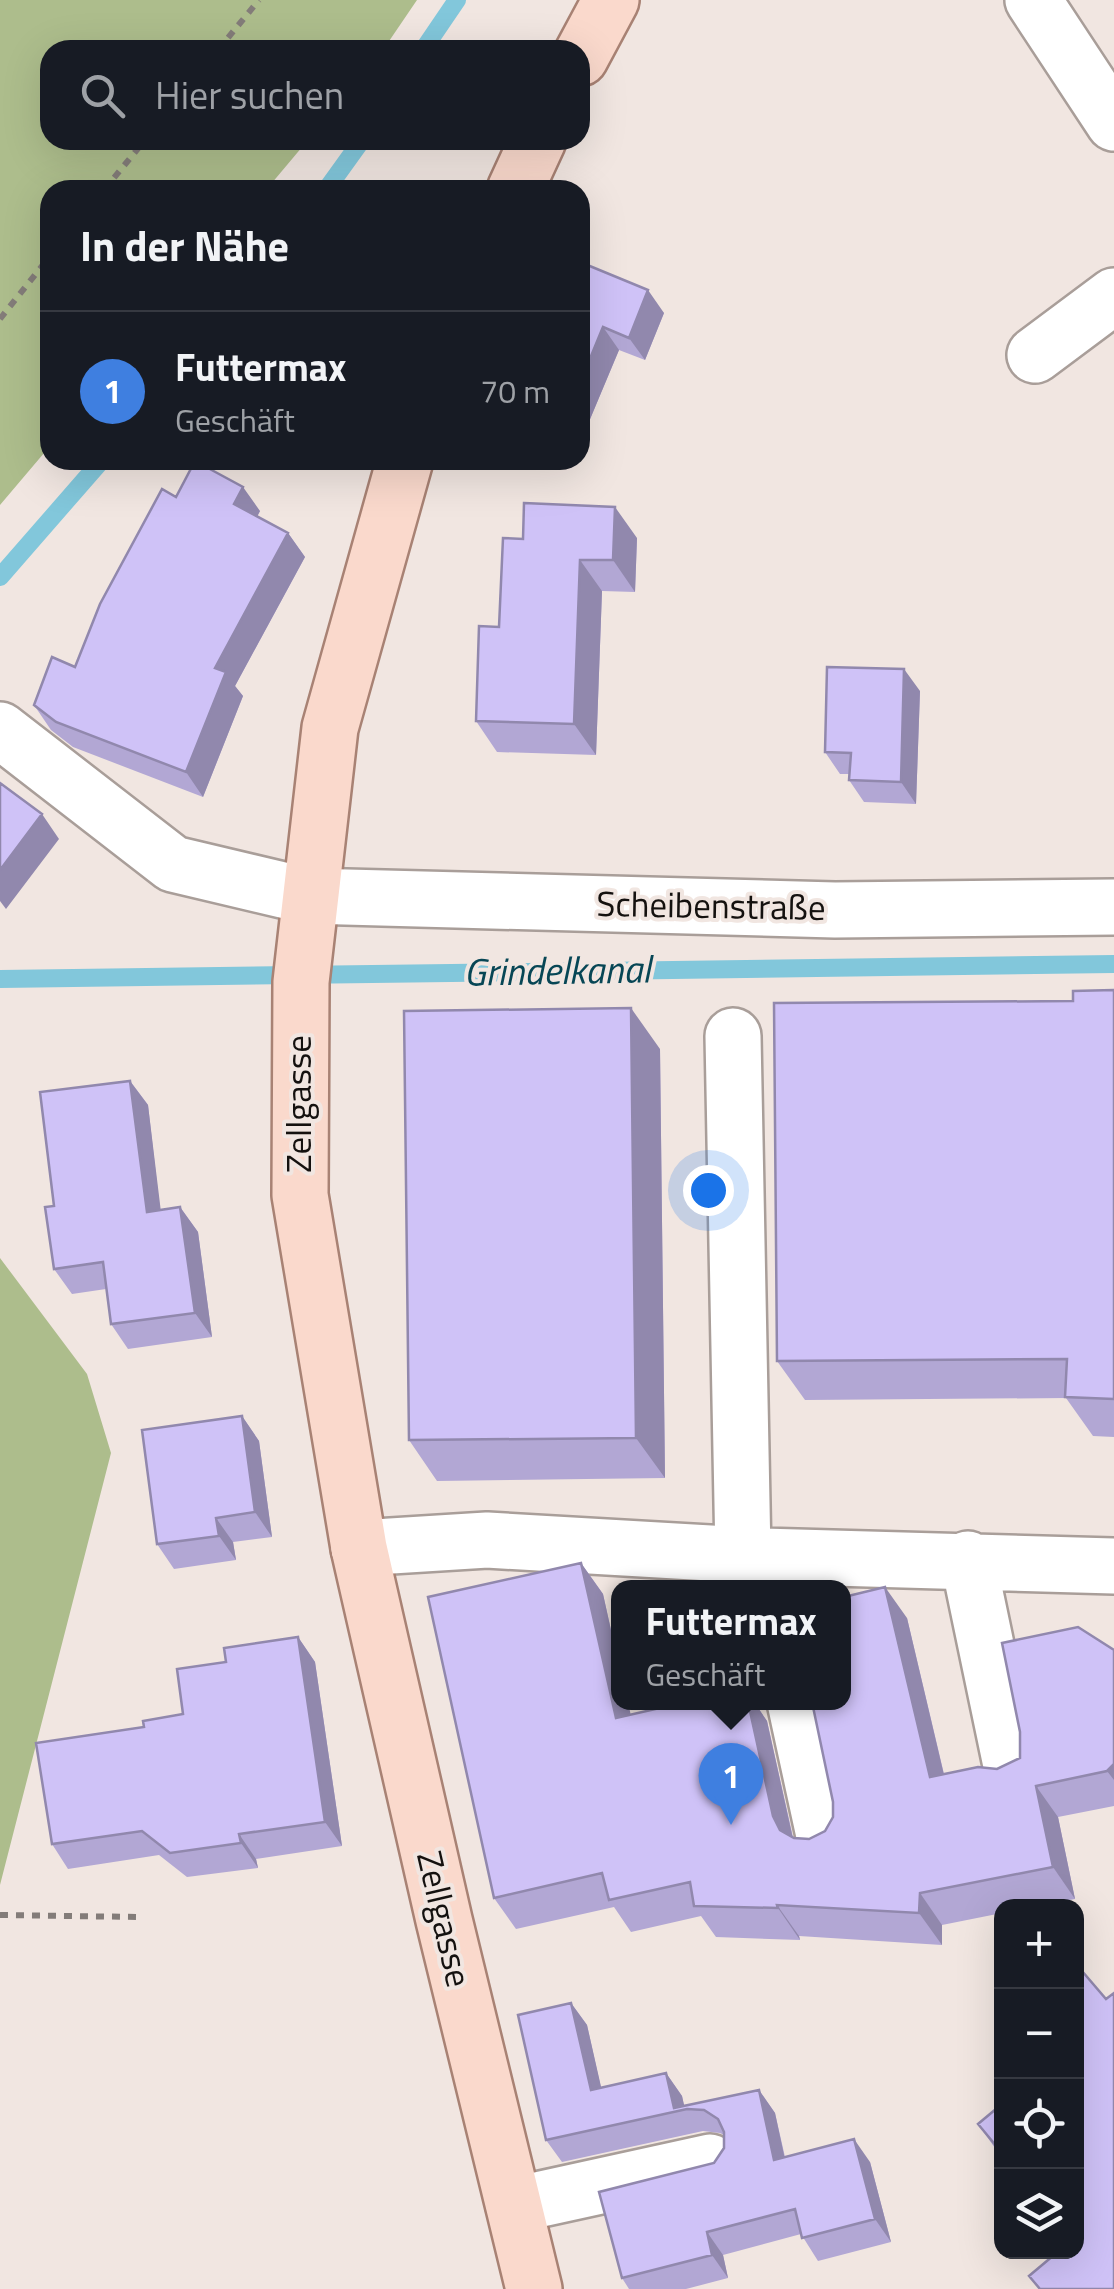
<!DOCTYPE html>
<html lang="de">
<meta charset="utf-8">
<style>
body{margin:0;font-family:"Titillium Web",sans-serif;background:#242831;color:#f1f3f6}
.controls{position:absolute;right:30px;bottom:30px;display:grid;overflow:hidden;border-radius:20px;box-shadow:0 10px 40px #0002}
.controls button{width:90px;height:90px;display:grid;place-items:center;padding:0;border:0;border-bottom:2px solid #363941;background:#171b24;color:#f1f3f6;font:50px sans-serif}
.you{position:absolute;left:708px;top:1190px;width:35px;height:35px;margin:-25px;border:8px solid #fff;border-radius:50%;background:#1a73e8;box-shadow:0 0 0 15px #1a73e833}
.badge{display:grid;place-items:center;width:65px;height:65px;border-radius:50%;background:#94adc8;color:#fff;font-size:32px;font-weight:700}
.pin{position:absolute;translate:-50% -82px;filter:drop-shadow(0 2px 5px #0008)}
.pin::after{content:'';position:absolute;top:52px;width:35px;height:30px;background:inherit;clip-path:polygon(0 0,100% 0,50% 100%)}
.popup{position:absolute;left:611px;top:1580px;width:240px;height:130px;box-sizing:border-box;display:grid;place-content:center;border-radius:20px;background:#171b24;filter:drop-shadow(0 2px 8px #0005);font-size:32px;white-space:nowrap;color:#9ea1a6}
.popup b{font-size:38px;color:#f1f3f6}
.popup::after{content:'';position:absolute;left:50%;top:100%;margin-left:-20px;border:20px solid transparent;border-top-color:#171b24}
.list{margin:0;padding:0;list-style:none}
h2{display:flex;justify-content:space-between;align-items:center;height:130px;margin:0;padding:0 40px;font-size:42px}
h2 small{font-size:32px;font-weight:400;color:#9ea1a6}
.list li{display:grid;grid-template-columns:65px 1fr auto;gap:30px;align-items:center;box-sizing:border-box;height:160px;padding:0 40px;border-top:2px solid #363941}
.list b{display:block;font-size:38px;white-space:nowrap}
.list p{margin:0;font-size:32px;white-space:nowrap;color:#9ea1a6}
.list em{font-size:32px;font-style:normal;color:#9ea1a6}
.icon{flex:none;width:55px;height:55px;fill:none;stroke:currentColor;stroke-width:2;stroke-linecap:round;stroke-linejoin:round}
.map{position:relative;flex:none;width:1114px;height:2289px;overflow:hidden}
.search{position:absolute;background:#171b24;box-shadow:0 10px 40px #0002;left:40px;top:40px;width:550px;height:110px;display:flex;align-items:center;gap:25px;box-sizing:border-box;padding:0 35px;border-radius:30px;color:#9ea1a6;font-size:38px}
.panel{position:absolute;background:#171b24;box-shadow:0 10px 40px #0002;left:40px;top:180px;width:550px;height:290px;border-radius:30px}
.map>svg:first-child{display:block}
.green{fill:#adbd8c}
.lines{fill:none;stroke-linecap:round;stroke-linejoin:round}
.stream{stroke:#82c7db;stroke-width:18}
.minor-casing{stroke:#a99e99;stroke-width:60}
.major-casing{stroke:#a88274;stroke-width:60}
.path{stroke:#837c79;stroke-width:6;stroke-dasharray:8 8;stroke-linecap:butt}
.minor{stroke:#fff;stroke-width:55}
.major{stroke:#fad9cc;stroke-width:55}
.wall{fill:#b2a7d4}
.shaded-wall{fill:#9188ad}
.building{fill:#cfc2f7;stroke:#9188ad;stroke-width:2.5}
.labels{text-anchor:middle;stroke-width:8;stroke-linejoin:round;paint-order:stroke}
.street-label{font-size:35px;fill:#14110f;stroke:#f1e6e1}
.water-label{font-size:38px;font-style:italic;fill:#074655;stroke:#f1e6e1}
</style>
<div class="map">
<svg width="1114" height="2289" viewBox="0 0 1114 2289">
<rect width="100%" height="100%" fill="#f1e6e1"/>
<path class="green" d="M 0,0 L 417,0 L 383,50 L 50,50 L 50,140 L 308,140 L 266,190 L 50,190 L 50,446 L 0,505 Z
M 0,1258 L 87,1374 L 111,1453 L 0,1885 Z"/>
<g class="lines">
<path class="stream" d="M 423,50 L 457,0
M 326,190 L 362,140
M 0,577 L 102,460
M 0,979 L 1114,964"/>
<g class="minor-casing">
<path id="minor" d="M 1033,0 L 1114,123
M 1035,355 L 1114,296
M 0,730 L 173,864 L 308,896 L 835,910 L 1114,907
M 733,1036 L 743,1555
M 359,1548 L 487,1540 L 762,1556 L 1114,1566
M 968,1559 L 1012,1770
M 795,1702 L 825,1840
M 514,2205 L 710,2162"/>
</g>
<g class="major-casing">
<path id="major" d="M 580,58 L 611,0
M 515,190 L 538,140
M 405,460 L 330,728 L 301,982 L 300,1195 L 359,1548 L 444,1920 L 534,2289"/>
</g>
<path class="path" d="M 218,50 L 259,0
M 104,190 L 145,140
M 0,319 L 50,256
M 0,1915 L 138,1917"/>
<use href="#minor" class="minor"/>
<use href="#major" class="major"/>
</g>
<path class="wall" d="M 580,262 L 664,313 L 645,360 L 619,350 L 588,424 L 580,421 Z
M 176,497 L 260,511 L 257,517 L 288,533 L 305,557 L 235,686 L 243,696 L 203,797 L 73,747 L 51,730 L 34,705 L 75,667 Z
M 637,538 L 635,592 L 602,591 L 596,755 L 497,752 L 476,721 L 523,539 Z
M 920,691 L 916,804 L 864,802 L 849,780 L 850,774 L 840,774 L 825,752 Z
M 1114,990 L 1114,1437 L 1093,1436 L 1066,1398 L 805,1400 L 777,1361 L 1073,1001 Z
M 660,1049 L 665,1478 L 437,1481 L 409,1440 Z
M 130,1081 L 148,1105 L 160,1210 L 180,1207 L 198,1232 L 212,1337 L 128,1349 L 111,1324 L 106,1289 L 72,1294 L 54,1269 L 54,1206 Z
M 242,1416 L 259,1441 L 272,1537 L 233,1542 L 236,1560 L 174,1569 L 157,1544 Z
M 581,1563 L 603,1594 L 630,1715 L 686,1702 L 754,1702 L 767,1721 L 793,1837 L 794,1838 L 809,1839 L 825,1831 L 833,1817 L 907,1618 L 944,1774 L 997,1769 L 1020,1758 L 1114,1650 L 1114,1806 L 1058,1817 L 1075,1899 L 1036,1906 L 1002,1906 L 1002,1913 L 942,1925 L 942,1945 L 799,1936 L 800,1940 L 716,1937 L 701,1916 L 631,1932 L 614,1907 L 516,1929 L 494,1898 Z
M 298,1637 L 315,1662 L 342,1846 L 256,1859 L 258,1868 L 187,1877 L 159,1855 L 68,1869 L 52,1844 L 144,1727 L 183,1714 Z
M 571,2003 L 587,2025 L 601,2088 L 666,2073 L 682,2096 L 684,2106 L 759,2090 L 775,2113 L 785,2157 L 870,2162 L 891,2242 L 818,2261 L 801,2234 L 723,2255 L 728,2278 L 686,2289 L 629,2289 L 622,2278 L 714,2163 L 724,2148 L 724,2135 L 720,2133 L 703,2131 L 562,2162 L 546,2140 Z
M 1002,2104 L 1002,2158 L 978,2124 Z"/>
<path class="shaded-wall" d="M 648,290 L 664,313 L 645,360 L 629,338 Z
M 603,327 L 619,350 L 588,424 L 580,413 L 580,383 Z
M 243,487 L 260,511 L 251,528 L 234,504 Z
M 615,507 L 637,538 L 635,592 L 613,560 Z
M 288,533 L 305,557 L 235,686 L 243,696 L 203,797 L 186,772 L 215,668 Z
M 580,560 L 602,591 L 596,755 L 574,724 Z
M 904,669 L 920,691 L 916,804 L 901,782 Z
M 42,814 L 59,839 L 6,909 L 0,901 L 0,870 Z
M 631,1008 L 660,1049 L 665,1478 L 636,1438 Z
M 130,1081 L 148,1105 L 164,1237 L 147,1212 Z
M 180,1207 L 198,1232 L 212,1337 L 195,1313 Z
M 242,1416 L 259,1441 L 272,1537 L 255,1512 Z
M 216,1518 L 233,1542 L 236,1560 L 219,1536 Z
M 581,1563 L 603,1594 L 618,1662 L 618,1702 L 628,1702 L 638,1749 L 616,1718 Z
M 885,1587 L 907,1618 L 952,1809 L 930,1777 Z
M 298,1637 L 315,1662 L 342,1846 L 325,1822 Z
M 748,1702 L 754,1702 L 767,1721 L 795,1848 L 780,1830 L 773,1816 Z
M 1114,1764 L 1114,1780 L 1107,1771 Z
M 1036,1786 L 1058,1817 L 1075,1899 L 1053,1867 Z
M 239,1834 L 256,1859 L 258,1868 L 241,1843 Z
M 920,1893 L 942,1925 L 942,1945 L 919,1913 Z
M 777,1905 L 799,1936 L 800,1940 L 778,1908 Z
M 571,2003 L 587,2025 L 607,2113 L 591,2090 Z
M 666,2073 L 682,2096 L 685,2109 L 674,2108 Z
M 759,2090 L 775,2113 L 790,2183 L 774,2160 Z
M 854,2139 L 870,2162 L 891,2242 L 875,2219 Z
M 707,2232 L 723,2255 L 728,2278 L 712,2255 Z"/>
<path class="building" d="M 580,262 L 648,290 L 629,338 L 603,327 L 580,383 Z
M 195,461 L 243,487 L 234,504 L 288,533 L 215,668 L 226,672 L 186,772 L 56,722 L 34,705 L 52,657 L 75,667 L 100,604 L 162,489 L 176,497 Z
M 524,503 L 615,507 L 613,560 L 580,560 L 574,724 L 476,721 L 479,626 L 499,627 L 503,538 L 523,539 Z
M 827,667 L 904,669 L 901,782 L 849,780 L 851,753 L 825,752 Z
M 0,783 L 42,814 L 0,870 Z
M 1114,990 L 1114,1399 L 1065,1397 L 1067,1359 L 777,1361 L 774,1003 L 1073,1001 L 1073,991 Z
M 631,1008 L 636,1438 L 409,1440 L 404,1011 Z
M 130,1081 L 147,1212 L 180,1207 L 195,1313 L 111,1324 L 103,1262 L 54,1269 L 45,1207 L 54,1206 L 40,1092 Z
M 242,1416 L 255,1512 L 216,1518 L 219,1536 L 157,1544 L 142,1430 Z
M 581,1563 L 616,1718 L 686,1702 L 748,1702 L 773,1816 L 780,1830 L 794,1838 L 809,1839 L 825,1831 L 833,1817 L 833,1802 L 812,1702 L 844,1702 L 844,1597 L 885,1587 L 930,1777 L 978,1767 L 997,1769 L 1020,1758 L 1020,1732 L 1002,1643 L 1078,1627 L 1114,1650 L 1114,1764 L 1107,1771 L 1036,1786 L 1053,1867 L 920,1893 L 919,1913 L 777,1905 L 778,1908 L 694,1906 L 690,1882 L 609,1900 L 602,1873 L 494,1898 L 428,1597 Z
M 298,1637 L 325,1822 L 239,1834 L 241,1843 L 170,1853 L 142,1831 L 52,1844 L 36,1743 L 144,1727 L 143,1721 L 183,1714 L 177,1669 L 226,1662 L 224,1648 Z
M 1076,1964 L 1106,1999 L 1114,1993 L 1114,2289 L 1040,2289 L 1029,2276 L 1054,2255 L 1050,2252 L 1076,2252 Z
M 571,2003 L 591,2090 L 666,2073 L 674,2108 L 759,2090 L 774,2160 L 854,2139 L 875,2219 L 802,2238 L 795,2209 L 707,2232 L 712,2255 L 622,2278 L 599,2192 L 714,2163 L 724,2148 L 724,2132 L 718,2119 L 704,2110 L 687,2109 L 546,2140 L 518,2015 Z
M 1002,2104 L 1002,2153 L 978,2124 Z"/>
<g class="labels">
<g class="street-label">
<text transform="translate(711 906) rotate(1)" y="12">Scheibenstraße</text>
<text transform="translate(299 1104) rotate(-90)" y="12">Zellgasse</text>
<text transform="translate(444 1919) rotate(77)" y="12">Zellgasse</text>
</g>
<g class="water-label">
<text transform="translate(557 971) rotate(-1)" y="13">Grindelkanal</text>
</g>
</g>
</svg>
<div class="controls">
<button>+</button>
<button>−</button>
<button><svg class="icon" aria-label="locate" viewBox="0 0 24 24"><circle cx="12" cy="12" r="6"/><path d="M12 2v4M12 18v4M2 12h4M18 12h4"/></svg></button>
<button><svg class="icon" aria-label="layers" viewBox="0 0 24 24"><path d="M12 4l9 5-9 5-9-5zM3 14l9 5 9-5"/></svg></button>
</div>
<div class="you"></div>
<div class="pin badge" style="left:731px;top:1825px;background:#3f7fe0">1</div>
<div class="popup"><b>Futtermax</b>Geschäft</div>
<div class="search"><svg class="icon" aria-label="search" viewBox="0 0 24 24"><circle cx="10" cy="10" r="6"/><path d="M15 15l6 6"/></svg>Hier suchen</div>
<section class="panel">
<h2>In der Nähe<small></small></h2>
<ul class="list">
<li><span class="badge" style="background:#3f7fe0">1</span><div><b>Futtermax</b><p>Geschäft</p></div><em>70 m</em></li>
</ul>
</section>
</div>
